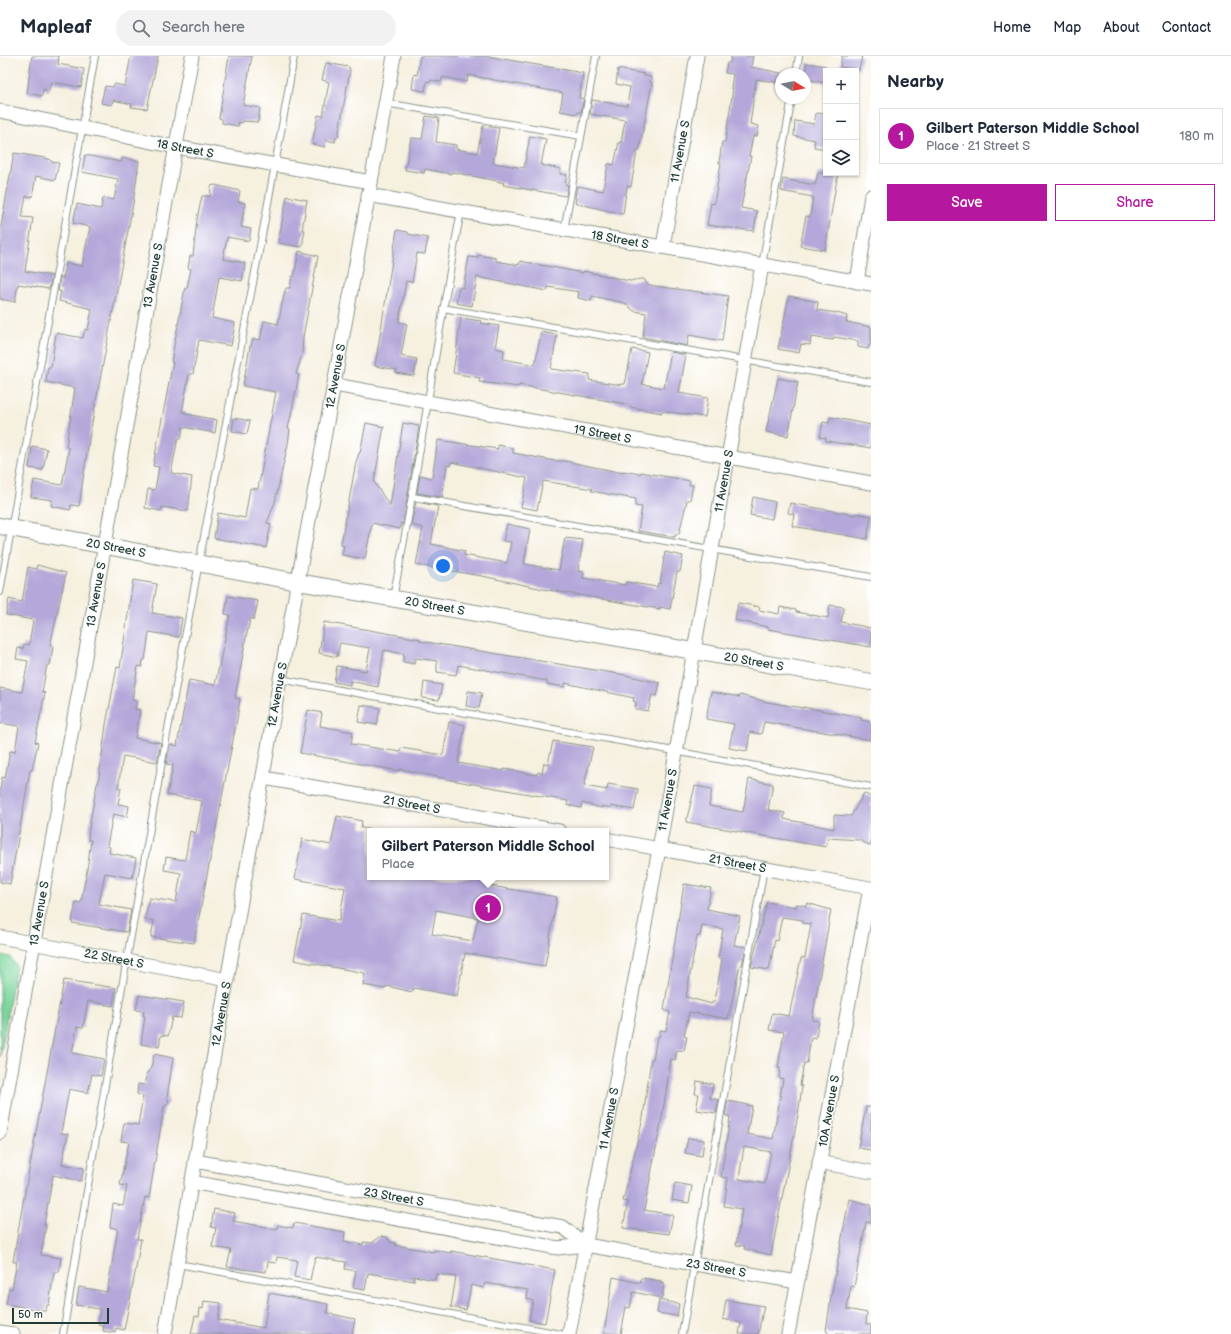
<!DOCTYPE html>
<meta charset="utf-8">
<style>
body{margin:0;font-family:"Balsamiq Sans",sans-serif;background:#f2f2f3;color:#1f2937}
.controls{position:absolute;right:12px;top:12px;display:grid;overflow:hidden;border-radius:0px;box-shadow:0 1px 3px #0004}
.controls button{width:36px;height:36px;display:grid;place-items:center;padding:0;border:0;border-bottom:1px solid #e0e1e3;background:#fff;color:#1f2937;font:20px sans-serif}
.compass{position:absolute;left:775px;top:12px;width:36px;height:36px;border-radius:50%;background:#fff;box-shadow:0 1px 3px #0004;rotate:100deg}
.scale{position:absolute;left:12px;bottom:10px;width:97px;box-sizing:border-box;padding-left:4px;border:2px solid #1f3d34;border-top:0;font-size:11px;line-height:14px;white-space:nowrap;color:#1f3d34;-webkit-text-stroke:3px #fff;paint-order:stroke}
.you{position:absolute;left:443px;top:510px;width:14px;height:14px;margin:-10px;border:3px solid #fff;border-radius:50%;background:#1a73e8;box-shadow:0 0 0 6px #1a73e833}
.badge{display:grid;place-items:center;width:26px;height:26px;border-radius:50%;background:#b5179e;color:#fff;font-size:13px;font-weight:700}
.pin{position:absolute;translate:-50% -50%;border:2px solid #fff;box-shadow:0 1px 4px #0006}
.popup{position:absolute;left:367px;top:772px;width:242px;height:52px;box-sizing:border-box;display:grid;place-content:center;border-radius:0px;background:#fff;filter:drop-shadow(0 1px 3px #0005);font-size:13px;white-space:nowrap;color:#747a83}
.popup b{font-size:15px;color:#1f2937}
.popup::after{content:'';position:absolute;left:50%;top:100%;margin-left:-8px;border:8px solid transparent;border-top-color:#fff}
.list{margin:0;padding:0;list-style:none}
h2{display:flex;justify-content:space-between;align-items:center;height:52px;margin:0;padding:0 16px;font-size:17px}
h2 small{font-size:13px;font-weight:400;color:#747a83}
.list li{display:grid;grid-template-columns:26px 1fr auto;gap:12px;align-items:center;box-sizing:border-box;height:56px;margin:0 8px 8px;padding:0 8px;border:1px solid #e0e1e3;border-radius:0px}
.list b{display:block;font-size:15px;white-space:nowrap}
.list p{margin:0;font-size:13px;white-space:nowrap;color:#747a83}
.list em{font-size:13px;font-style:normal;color:#747a83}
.actions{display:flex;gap:8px;padding:12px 16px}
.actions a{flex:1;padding:9px 0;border:1px solid #b5179e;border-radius:0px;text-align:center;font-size:14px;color:#b5179e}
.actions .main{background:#b5179e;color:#fff}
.icon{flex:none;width:22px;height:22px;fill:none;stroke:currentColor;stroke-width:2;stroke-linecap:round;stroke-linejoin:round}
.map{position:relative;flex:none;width:871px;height:1278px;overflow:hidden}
header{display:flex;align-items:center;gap:24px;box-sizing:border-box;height:56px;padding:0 20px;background:#fff;border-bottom:1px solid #e0e1e3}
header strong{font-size:19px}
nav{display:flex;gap:22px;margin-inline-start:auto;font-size:14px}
.search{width:280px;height:36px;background:#f2f2f3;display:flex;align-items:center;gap:10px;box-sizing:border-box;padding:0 14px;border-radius:22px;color:#747a83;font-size:15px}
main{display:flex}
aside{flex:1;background:#fff}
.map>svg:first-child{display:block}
.green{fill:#7cd69c;stroke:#4e8a68}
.building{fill:#b4a7d9;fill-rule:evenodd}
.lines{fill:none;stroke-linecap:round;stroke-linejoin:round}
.service-casing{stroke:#8a968a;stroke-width:8}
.minor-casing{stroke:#8a968a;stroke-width:15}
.tertiary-casing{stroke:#8a968a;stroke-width:18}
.service{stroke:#fff;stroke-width:6}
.minor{stroke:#fff;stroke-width:13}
.tertiary{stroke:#fff;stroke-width:16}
.labels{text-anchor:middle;stroke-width:3;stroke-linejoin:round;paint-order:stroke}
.street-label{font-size:12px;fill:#1f3d34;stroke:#fff}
</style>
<header>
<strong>Mapleaf</strong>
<div class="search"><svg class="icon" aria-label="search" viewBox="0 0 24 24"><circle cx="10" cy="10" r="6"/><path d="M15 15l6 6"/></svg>Search here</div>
<nav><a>Home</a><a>Map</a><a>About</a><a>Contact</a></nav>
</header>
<main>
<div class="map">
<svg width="871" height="1278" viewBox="0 0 871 1278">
<rect width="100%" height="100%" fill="#fff"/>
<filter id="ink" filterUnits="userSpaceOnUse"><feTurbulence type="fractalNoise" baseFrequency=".025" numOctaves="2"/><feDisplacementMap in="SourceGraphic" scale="8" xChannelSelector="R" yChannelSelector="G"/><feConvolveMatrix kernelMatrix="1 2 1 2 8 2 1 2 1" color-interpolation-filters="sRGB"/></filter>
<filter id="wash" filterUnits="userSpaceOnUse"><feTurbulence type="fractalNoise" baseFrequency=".012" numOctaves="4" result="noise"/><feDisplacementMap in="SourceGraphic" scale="16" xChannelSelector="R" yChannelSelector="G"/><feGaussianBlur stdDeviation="0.9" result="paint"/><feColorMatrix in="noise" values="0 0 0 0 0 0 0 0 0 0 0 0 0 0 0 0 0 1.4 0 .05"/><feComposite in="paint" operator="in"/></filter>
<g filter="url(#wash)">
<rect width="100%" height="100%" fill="#f6f0df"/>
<path class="green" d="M 0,899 L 10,901 L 16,909 L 0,1001 Z"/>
<g id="blocks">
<path class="building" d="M 32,0 L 59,0 L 58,8 L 84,13 L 81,31 L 51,26 L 49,35 L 43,33 L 42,40 L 27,37 Z
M 131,0 L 158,0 L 147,53 L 131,51 L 132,48 L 113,44 L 112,49 L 101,47 L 105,30 L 113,31 L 114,28 L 125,30 Z
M 229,0 L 252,0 L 243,49 L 260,52 L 258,66 L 242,65 L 242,67 L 239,66 L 238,70 L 222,67 L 222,63 L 219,62 Z
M 420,0 L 486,0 L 583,17 L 579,42 L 584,43 L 581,56 L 578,56 L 577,58 L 560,55 L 563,37 L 468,19 L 467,26 L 443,21 L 441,26 L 430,24 L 430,26 L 427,25 L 425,35 L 412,33 L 414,18 L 417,19 Z
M 731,0 L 753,0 L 751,11 L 781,17 L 781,27 L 756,23 L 750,68 L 759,70 L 757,80 L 753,80 L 749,100 L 751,100 L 741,152 L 757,155 L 754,175 L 707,169 L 711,147 L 714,148 L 721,107 L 719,107 L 722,86 L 725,86 L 732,40 L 733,32 L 731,32 L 733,18 L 725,17 L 727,7 L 730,7 Z
M 842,0 L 862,0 L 859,14 L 840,11 Z
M 326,7 L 349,11 L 350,14 L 338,81 L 336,81 L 335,86 L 326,84 L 325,91 L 312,88 L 318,59 L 323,60 L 329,26 L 322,24 Z
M 807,7 L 826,10 L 826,27 L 805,23 Z
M 618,13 L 644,18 L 644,20 L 651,21 L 650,26 L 652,27 L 639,95 L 637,95 L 631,131 L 627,130 L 623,158 L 575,147 L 576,142 L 575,142 L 577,130 L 603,135 L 608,108 L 614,109 L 619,86 L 621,87 L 625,64 L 590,58 L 592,44 L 627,50 L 630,31 L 616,28 Z
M 816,57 L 826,58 L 826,93 L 814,91 L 815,84 L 794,80 L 795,65 L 814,68 Z
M 426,60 L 439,62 L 436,86 L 456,89 L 456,93 L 477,97 L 483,70 L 499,72 L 493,107 L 524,112 L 530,80 L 546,83 L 541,109 L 561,113 L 560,118 L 567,119 L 565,128 L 568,129 L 566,140 L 503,129 L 504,127 L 493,124 L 452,116 L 451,118 L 425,113 L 424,117 L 405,114 L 411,82 L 422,83 Z
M 14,97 L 45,102 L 51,104 L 51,106 L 59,107 L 55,124 L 36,120 L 32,141 L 26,140 L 22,161 L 33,162 L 25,215 L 52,220 L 49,233 L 18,228 L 15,246 L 0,243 L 0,176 Z
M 85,99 L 121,106 L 122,102 L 139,105 L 133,148 L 90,377 L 79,450 L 71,449 L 70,454 L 51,450 L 52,444 L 31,441 L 34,424 L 62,429 L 69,392 L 66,391 L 75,332 L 46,326 L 48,311 L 51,311 L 56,277 L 83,282 L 85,273 L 88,274 L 92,253 L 59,245 L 61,235 L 58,235 L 60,221 L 63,222 L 66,207 L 82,210 L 90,171 L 73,167 L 77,148 L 101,153 L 103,142 L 114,144 L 118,123 L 82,116 Z
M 818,117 L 838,117 L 825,194 L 800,190 L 806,160 L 810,161 L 813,141 L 781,135 L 783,123 L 815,129 Z
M 215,129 L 240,135 L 238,145 L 245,147 L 241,171 L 251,173 L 249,185 L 227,181 L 223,203 L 245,207 L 242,225 L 219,221 L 212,262 L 235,267 L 231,290 L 199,284 L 193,318 L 189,318 L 182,356 L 186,356 L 186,358 L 217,364 L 215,377 L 183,371 L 181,383 L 178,382 L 171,417 L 192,421 L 188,455 L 162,451 L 161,455 L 145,452 L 148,433 L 155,434 L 159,411 L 153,410 L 173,306 L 171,306 L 185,232 L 187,232 L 191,213 L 188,212 L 190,200 L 193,200 L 197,163 L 202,140 L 210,140 L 211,130 Z
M 287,140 L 307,144 L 302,174 L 305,174 L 302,191 L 278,187 Z
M 397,174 L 408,176 L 408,178 L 428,182 L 425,198 L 417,197 L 412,226 L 406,225 L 399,266 L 407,268 L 401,300 L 417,303 L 414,320 L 396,317 L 397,314 L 375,310 Z
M 299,195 L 318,200 L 303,281 L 302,298 L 296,318 L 299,319 L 288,373 L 290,373 L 288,388 L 275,446 L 267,467 L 271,468 L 266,492 L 214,482 L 218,457 L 245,462 L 250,432 L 258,433 L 276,336 L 243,330 L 250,290 L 251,290 L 253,283 L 260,284 L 264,265 L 278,268 L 284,239 L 286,232 L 290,232 L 292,220 L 294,221 Z
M 478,199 L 496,202 L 496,205 L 519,209 L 520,205 L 583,217 L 583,215 L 630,225 L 640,223 L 644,223 L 647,228 L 655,230 L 728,240 L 722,285 L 689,279 L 687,290 L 643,281 L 646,257 L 634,255 L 625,247 L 592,240 L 591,245 L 578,242 L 579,236 L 548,231 L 547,235 L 477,221 L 472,250 L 456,247 L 459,231 L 463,232 L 469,201 L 478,202 Z
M 789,240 L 818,246 L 817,254 L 837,257 L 847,260 L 846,266 L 871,271 L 871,289 L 869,289 L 868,293 L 858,291 L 858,285 L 834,281 L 833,284 L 811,281 L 810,289 L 801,288 L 799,297 L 778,293 Z
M 461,262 L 481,265 L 480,267 L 499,270 L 495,292 L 504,294 L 503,303 L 535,309 L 541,276 L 557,279 L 551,313 L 590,318 L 589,324 L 622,329 L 622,328 L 625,328 L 632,293 L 648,296 L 642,328 L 664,332 L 671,296 L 686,299 L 679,337 L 708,342 L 705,361 L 662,355 L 662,357 L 630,351 L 631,350 L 626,348 L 519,329 L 519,331 L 479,326 L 480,322 L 453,317 Z
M 778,322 L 798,326 L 788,380 L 766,376 Z
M 830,361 L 871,369 L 871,392 L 826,385 L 826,382 L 820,381 L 823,366 L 829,367 Z
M 234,362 L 250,365 L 247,378 L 232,375 Z
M 366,367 L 384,371 L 374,426 L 390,450 L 403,367 L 419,370 L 403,468 L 401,467 L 400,473 L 372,467 L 365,503 L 342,499 L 344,489 L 341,488 L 356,406 L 359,397 L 360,397 Z
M 438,384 L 498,393 L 498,389 L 513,392 L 513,397 L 555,405 L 565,405 L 623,417 L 623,415 L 640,418 L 641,416 L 690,425 L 689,429 L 693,429 L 690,444 L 687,444 L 679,478 L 676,478 L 675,481 L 638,475 L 642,451 L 635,450 L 636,443 L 591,435 L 592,433 L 543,425 L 537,454 L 521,451 L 527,422 L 451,406 L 450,410 L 447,409 L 442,441 L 417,437 L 420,419 L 432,422 Z
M 32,390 L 47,393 L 43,414 L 29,412 Z
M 753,441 L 775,446 L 772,463 L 750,459 Z
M 416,446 L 438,450 L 431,488 L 465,495 L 464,499 L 507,507 L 511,486 L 503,485 L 507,468 L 530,473 L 524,508 L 559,514 L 565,482 L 583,484 L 578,515 L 584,516 L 583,522 L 625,529 L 626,526 L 657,531 L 658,527 L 660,528 L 665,496 L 683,500 L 680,516 L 677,516 L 670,553 L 660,551 L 660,553 L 543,533 L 482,520 L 416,509 L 423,472 L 411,469 Z
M 790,447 L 855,459 L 855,457 L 871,460 L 867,483 L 792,470 L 794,458 L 788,457 Z
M 37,509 L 66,517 L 50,590 L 53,591 L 50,609 L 47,609 L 42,636 L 45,637 L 35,686 L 38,687 L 32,714 L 30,714 L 10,828 L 0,826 L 0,733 L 2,721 L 5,722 L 10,695 L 15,696 L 19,670 L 0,667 L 0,632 L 22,636 L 28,605 L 16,603 L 18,592 L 23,593 L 24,588 L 29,589 L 33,564 L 6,559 L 9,543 L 22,546 L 28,511 L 36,513 Z
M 133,524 L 157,528 L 152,557 L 182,562 L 179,581 L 149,576 L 145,604 L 143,604 L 142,611 L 138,610 L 132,644 L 137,645 L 135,653 L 140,654 L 135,682 L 161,687 L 157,706 L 123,700 L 118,732 L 121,732 L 118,748 L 129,750 L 127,761 L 113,758 L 107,790 L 110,791 L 109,797 L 136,802 L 132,822 L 105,817 L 99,848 L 131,854 L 127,876 L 72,867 L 76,846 L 81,847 L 87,814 L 91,784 L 88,784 L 89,772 L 97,728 L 98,728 L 106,669 L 117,611 L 120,612 Z
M 228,540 L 258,545 L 254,563 L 250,563 L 245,587 L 235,642 L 240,643 L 237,663 L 194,887 L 151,881 L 154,865 L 145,863 L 149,842 L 176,846 L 181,817 L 164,814 L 166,801 L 185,804 L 190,775 L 196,777 L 202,745 L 167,739 L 173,709 L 166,708 L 170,688 L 177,690 L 189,624 L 215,629 L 230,559 L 225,558 Z
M 738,547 L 760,551 L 759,554 L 779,558 L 780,551 L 796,554 L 796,556 L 828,562 L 830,549 L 844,551 L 841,566 L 871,572 L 871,591 L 768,573 L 768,571 L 735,564 Z
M 324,566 L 420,583 L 420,585 L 625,619 L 660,627 L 657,640 L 652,639 L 648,655 L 635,653 L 636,646 L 633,645 L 634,642 L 565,627 L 565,631 L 547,628 L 547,625 L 458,609 L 456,619 L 437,616 L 437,605 L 415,602 L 414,608 L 403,606 L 404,598 L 384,594 L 378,631 L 350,625 L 350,629 L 334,626 L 337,610 L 366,615 L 370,592 L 340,587 L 337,601 L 319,597 Z
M 424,626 L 442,629 L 439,644 L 422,642 Z
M 468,635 L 482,637 L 479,652 L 466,650 Z
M 711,636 L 740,641 L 740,639 L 767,646 L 803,652 L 803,651 L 862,662 L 861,664 L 871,666 L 871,684 L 764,666 L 761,678 L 750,676 L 747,695 L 729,692 L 734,668 L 706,663 Z
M 361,649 L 380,652 L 377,669 L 358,666 Z
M 308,654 L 322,657 L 320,670 L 353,676 L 351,688 L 400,696 L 401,692 L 443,699 L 449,666 L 465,669 L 458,707 L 504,715 L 504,713 L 537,719 L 538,716 L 542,717 L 544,707 L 548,708 L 553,685 L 593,691 L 584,730 L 607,734 L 608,728 L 638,733 L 634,754 L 611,750 L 611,752 L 602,750 L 602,752 L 582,747 L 581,752 L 567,749 L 568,745 L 451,724 L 406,714 L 399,713 L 399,715 L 300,697 Z
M 749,723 L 773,728 L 768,754 L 785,757 L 784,763 L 834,773 L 834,759 L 851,760 L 864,737 L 871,741 L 871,790 L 859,784 L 828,782 L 826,791 L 686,766 L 695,730 L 712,733 L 709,750 L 743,756 Z
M 337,760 L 362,765 L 361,772 L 370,773 L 370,821 L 485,821 L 485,829 L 557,841 L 545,910 L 465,897 L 457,940 L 414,932 L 412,936 L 387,930 L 385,933 L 363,929 L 365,917 L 294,904 L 303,859 L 339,865 L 345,832 L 295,823 L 302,783 L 331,789 ZM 436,854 L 478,862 L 473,885 L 432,878 Z
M 684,828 L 711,832 L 707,853 L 740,860 L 734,889 L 746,891 L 742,909 L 740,909 L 728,963 L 689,956 L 684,980 L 687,981 L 684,995 L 677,994 L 675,1004 L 671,1003 L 662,1061 L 644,1154 L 673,1159 L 669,1178 L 623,1172 L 628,1146 L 623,1145 L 643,1062 L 651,1003 L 653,1003 L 657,981 L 659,981 L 661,974 L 666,975 L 670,956 L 664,954 ZM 702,869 L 723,873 L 718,902 L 722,903 L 715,945 L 713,945 L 712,948 L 686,941 L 697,880 L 700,880 Z
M 767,846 L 796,851 L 797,848 L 806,850 L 807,847 L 831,854 L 812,964 L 819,965 L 816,982 L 811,981 L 807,1007 L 804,1007 L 800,1029 L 802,1030 L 798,1059 L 771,1199 L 744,1193 L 745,1190 L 736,1189 L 742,1153 L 724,1150 L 728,1122 L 721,1121 L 730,1061 L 725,1059 L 728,1045 L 752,1050 L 747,1078 L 773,1083 L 783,1023 L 779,1022 L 780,1012 L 778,1012 L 784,976 L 769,974 L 772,957 L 789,960 L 801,902 L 805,902 L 811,868 L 803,867 L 803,864 L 782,861 L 777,885 L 775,884 L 769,914 L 751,911 ZM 744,1091 L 771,1096 L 765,1128 L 739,1123 Z
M 64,924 L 116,932 L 113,950 L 88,945 L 83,972 L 77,971 L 72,997 L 104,1003 L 101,1020 L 92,1018 L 88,1037 L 69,1033 L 61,1077 L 68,1078 L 62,1108 L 84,1112 L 81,1125 L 53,1119 L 44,1169 L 46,1169 L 41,1199 L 61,1202 L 59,1216 L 54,1216 L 49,1249 L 47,1249 L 46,1255 L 6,1248 L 9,1232 L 12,1233 L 17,1206 L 13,1206 L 21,1158 Z
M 139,939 L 184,946 L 181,962 L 172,961 L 168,980 L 161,979 L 159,991 L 141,988 L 145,960 L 143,960 L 144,955 L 136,954 Z
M 154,998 L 173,1002 L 167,1041 L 169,1047 L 164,1051 L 149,1142 L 145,1141 L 137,1183 L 141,1183 L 136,1212 L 124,1274 L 116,1272 L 115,1277 L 103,1275 L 104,1270 L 98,1269 L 100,1254 L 99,1253 L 76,1249 L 79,1231 L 107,1236 L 118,1173 L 110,1171 L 113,1148 L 123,1150 L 127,1130 L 120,1129 L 129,1086 L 121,1085 L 124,1067 L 138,1069 L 143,1040 L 137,1038 L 138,1028 L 144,1029 L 147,1017 L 151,1012 Z
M 697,1025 L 713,1028 L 710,1042 L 719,1044 L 716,1057 L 696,1054 L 699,1038 L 695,1038 Z
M 866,1051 L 871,1051 L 871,1094 L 858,1092 Z
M 688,1082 L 704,1084 L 702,1100 L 685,1097 Z
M 675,1127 L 692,1130 L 689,1147 L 672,1144 Z
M 849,1143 L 871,1149 L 871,1167 L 866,1166 L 854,1231 L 851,1230 L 847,1253 L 867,1257 L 866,1268 L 871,1269 L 871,1278 L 828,1278 L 828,1276 L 826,1275 L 831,1242 Z
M 214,1153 L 235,1157 L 233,1165 L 277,1173 L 278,1169 L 293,1172 L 294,1167 L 345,1176 L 344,1185 L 363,1189 L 363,1186 L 372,1187 L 381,1180 L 387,1181 L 390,1186 L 396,1187 L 395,1189 L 434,1196 L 434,1194 L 451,1197 L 451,1195 L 555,1214 L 545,1267 L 529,1264 L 533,1245 L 527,1243 L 528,1234 L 485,1227 L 484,1232 L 471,1229 L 466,1254 L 451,1251 L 456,1221 L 436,1218 L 435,1224 L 414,1220 L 414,1225 L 368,1217 L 365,1234 L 353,1232 L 356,1215 L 345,1213 L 346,1206 L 315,1201 L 310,1224 L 294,1221 L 297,1204 L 277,1201 L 276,1207 L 268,1206 L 266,1216 L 227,1211 L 231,1194 L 212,1191 L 216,1172 L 211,1171 Z
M 613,1221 L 640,1227 L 641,1222 L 661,1225 L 661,1228 L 664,1228 L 662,1242 L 633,1236 L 630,1252 L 626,1251 L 621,1278 L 604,1277 Z
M 269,1237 L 328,1248 L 327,1257 L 355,1263 L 352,1278 L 191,1278 L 195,1260 L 199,1261 L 200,1252 L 203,1253 L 204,1245 L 221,1247 L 218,1264 L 264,1272 Z
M 659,1244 L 679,1248 L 677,1260 L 657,1257 Z
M 726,1244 L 764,1250 L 758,1278 L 739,1278 L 741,1267 L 723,1263 Z"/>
</g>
</g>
<g filter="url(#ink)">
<use href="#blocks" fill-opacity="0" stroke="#8a968a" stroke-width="1"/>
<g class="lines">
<g class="service-casing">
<path id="service" d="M 796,18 L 799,0
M 385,47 L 581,80
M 564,174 L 596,0
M 762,209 L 792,42
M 443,252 L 871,326
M 413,441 L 871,521
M 0,536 L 95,0
M 393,542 C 419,414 436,284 461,155
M 280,623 L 871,731
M 178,1208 L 561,1278
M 63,1278 C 106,1020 150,763 199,507 C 231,338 266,170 294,0
M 682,1278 L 764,812"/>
</g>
<g class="minor-casing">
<g id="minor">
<path id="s1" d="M 0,55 L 176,91 L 371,126"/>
<path id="s2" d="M 368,139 L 871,228"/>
<path id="s3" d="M 663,190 L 697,0"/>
<path d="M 857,226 L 871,140"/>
<path id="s4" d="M 335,329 L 871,427"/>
<path id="s5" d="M 264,722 L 559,775"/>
<path id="s6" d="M 606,783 L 870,832 L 788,1278"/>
<path id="s7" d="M 0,881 L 228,924"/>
<path id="s8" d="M 0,1077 L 192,0"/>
<path id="s9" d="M 195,1105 L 563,1171 L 586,1189"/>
<path d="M 819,1106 L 871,1116"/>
<path id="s10" d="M 191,1126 L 558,1192 L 586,1189 L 797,1226"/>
<path d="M 0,1276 L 13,1278"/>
<path id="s11" d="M 165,1278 L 280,623 L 394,0"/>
<path id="s12" d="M 569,1278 L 659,793 L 762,209"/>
</g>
</g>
<g class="tertiary-casing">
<g id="tertiary">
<path id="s13" d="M 0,470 L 298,526 L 871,626"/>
</g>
</g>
<use href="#service" class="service"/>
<use href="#minor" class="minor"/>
<use href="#tertiary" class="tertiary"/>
</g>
</g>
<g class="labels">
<g class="street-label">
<text dy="4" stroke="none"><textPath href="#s1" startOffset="189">18 Street S</textPath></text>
<text dy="4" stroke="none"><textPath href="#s3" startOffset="96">11 Avenue S</textPath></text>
<text dy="4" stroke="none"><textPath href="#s2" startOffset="256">18 Street S</textPath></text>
<text dy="4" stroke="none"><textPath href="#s8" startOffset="871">13 Avenue S</textPath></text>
<text dy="4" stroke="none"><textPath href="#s11" startOffset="973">12 Avenue S</textPath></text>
<text dy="4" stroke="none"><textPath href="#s4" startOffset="272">19 Street S</textPath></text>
<text dy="4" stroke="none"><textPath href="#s12" startOffset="867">11 Avenue S</textPath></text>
<text dy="4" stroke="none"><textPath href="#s13" startOffset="118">20 Street S</textPath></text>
<text dy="4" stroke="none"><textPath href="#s8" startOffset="547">13 Avenue S</textPath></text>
<text dy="4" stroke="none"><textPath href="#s13" startOffset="442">20 Street S</textPath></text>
<text dy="4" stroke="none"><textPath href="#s13" startOffset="766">20 Street S</textPath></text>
<text dy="4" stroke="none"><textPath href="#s11" startOffset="649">12 Avenue S</textPath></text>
<text dy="4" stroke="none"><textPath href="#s12" startOffset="543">11 Avenue S</textPath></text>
<text dy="4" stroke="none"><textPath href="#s5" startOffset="150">21 Street S</textPath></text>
<text dy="4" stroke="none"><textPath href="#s6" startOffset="134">21 Street S</textPath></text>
<text dy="4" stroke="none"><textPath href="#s8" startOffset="223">13 Avenue S</textPath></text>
<text dy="4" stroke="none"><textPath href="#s7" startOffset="116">22 Street S</textPath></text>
<text dy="4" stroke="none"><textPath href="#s11" startOffset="325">12 Avenue S</textPath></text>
<text transform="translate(829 1055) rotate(-80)" y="4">10A Avenue S</text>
<text dy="4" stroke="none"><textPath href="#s12" startOffset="219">11 Avenue S</textPath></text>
<text dy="4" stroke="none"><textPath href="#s9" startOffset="202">23 Street S</textPath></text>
<text dy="4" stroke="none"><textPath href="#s10" startOffset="533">23 Street S</textPath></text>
</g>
</g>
</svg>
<div class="controls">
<button>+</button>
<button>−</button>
<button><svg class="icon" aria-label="layers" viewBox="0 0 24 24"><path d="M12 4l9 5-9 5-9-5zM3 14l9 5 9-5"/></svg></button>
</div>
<svg class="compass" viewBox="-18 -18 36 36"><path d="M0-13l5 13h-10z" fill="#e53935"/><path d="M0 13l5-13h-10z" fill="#747a83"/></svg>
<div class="scale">50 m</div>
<div class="you"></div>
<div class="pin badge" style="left:488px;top:852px">1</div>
<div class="popup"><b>Gilbert Paterson Middle School</b>Place</div>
</div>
<aside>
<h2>Nearby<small></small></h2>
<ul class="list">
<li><span class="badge">1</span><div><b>Gilbert Paterson Middle School</b><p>Place · 21 Street S</p></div><em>180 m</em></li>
</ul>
<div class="actions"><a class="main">Save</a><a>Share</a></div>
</aside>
</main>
